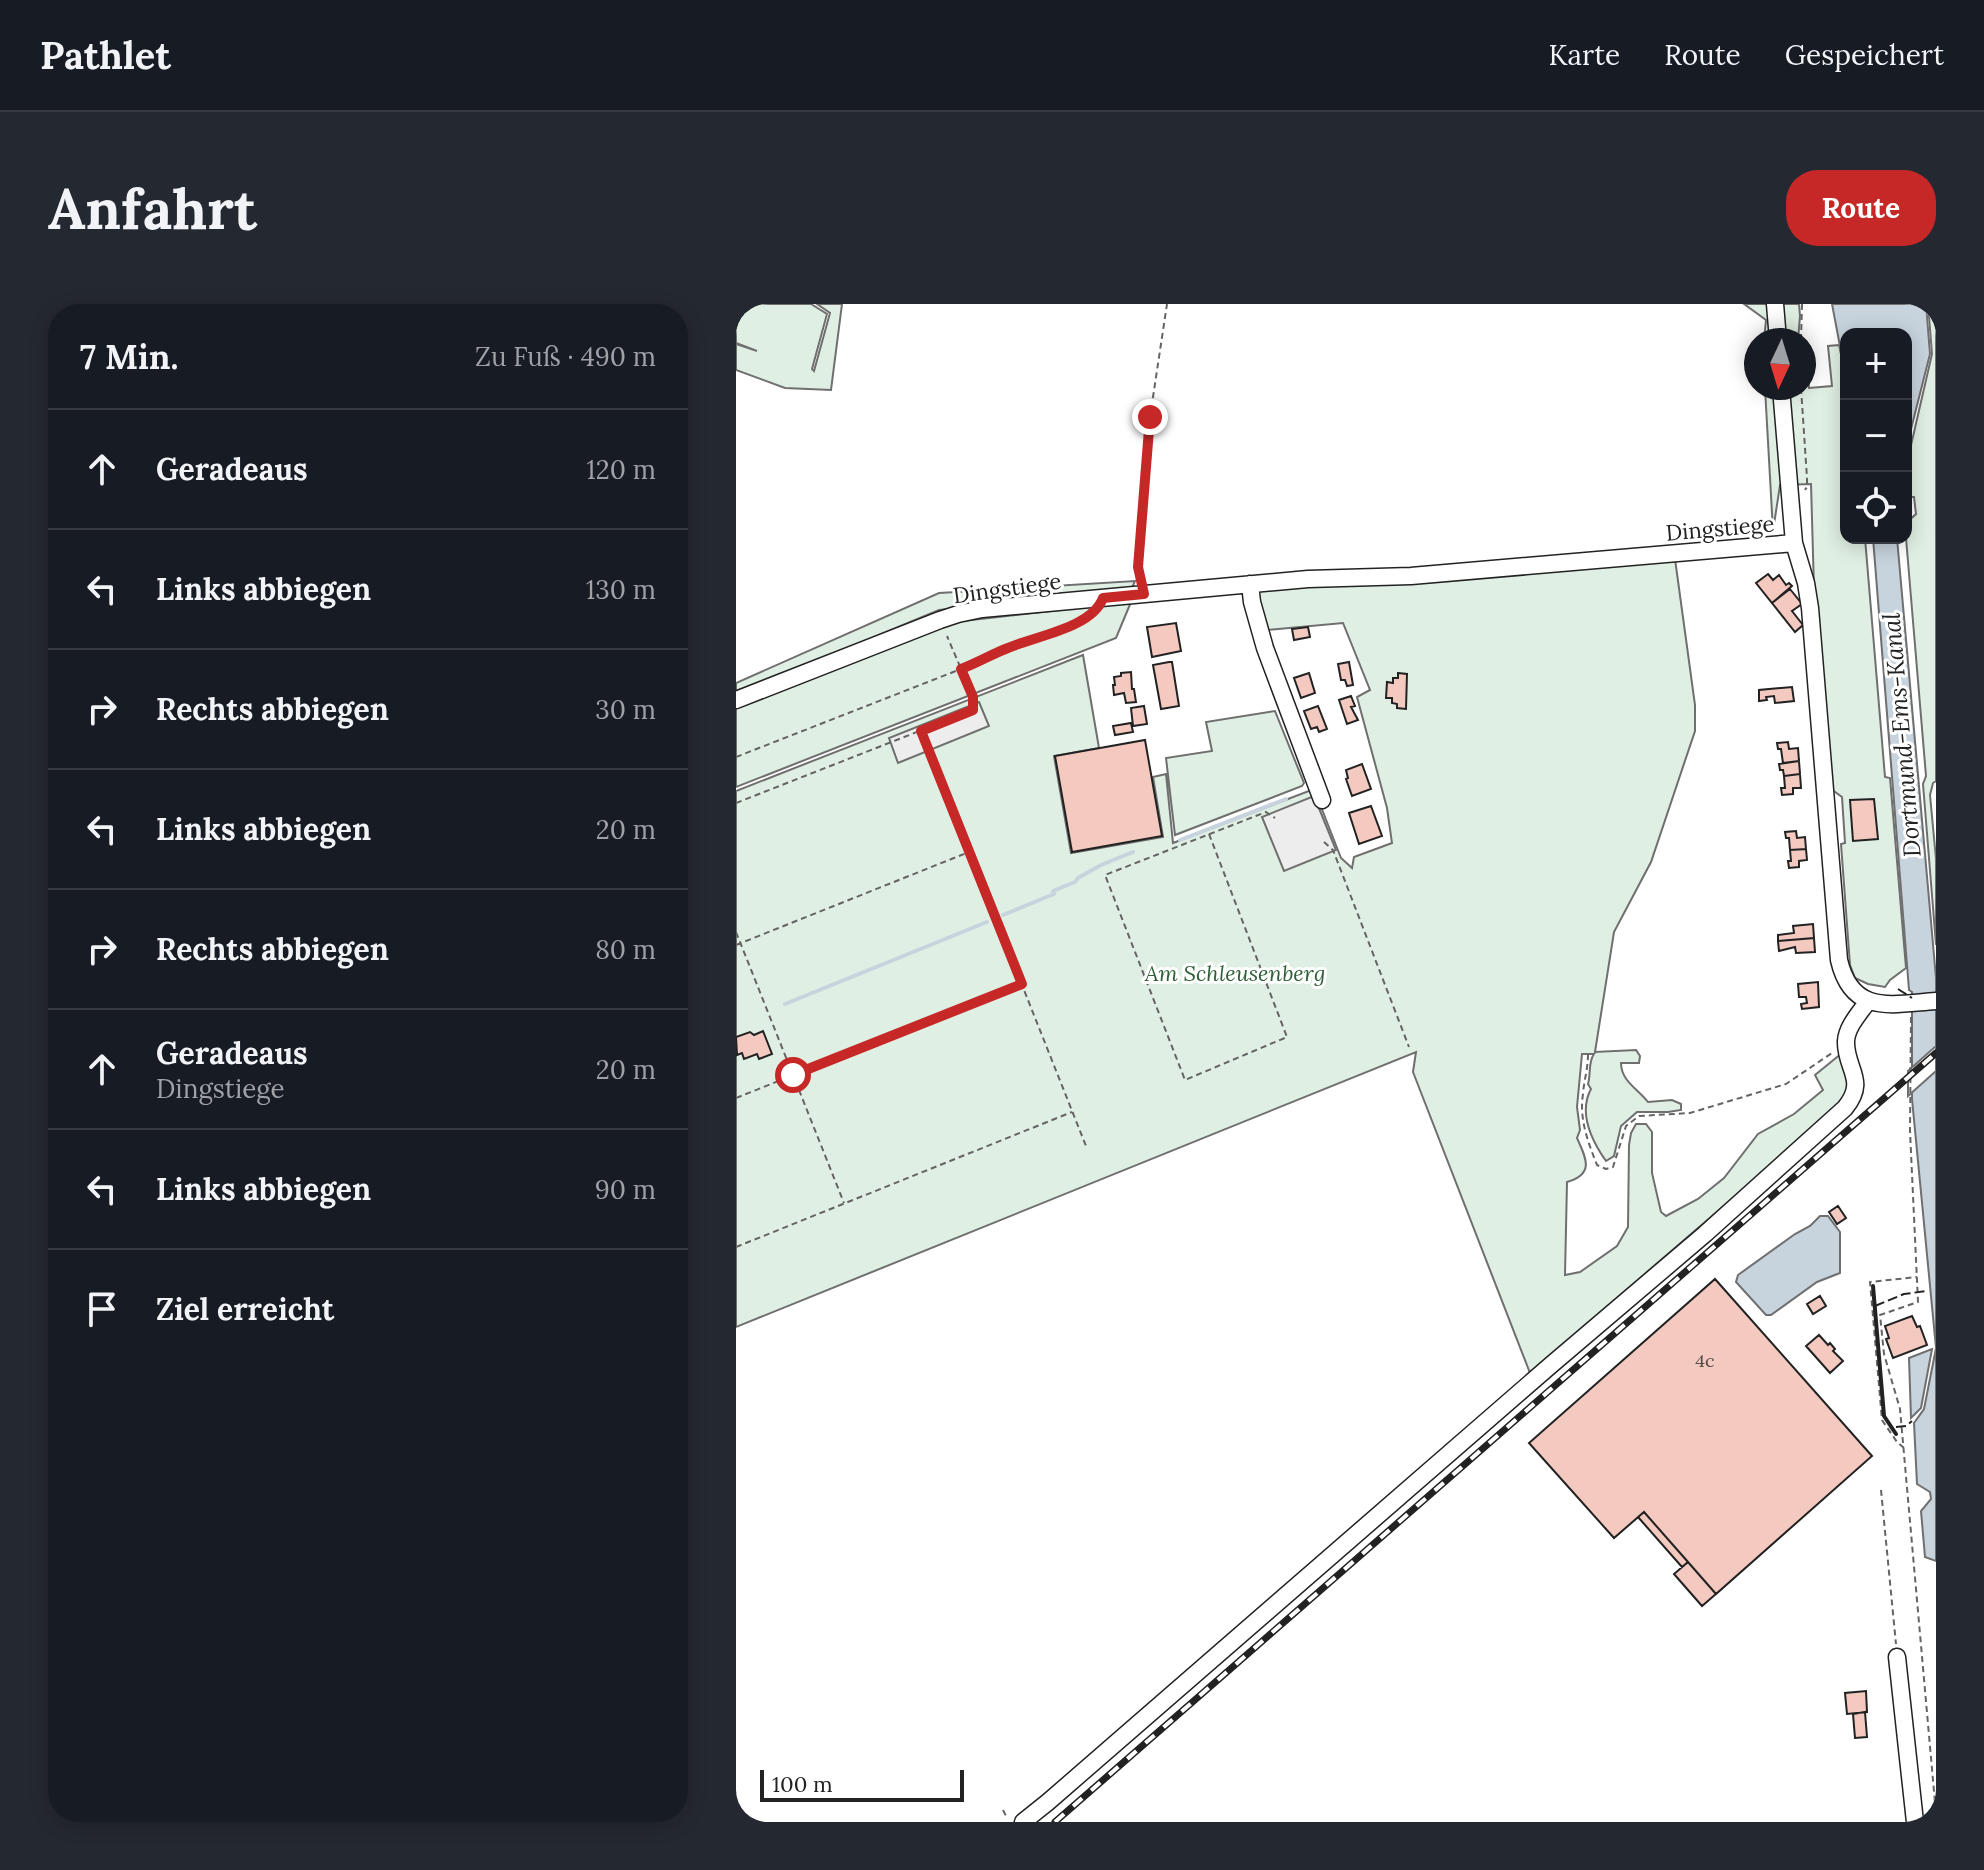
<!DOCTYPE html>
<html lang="de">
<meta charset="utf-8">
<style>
body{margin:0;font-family:Lora,serif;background:#242831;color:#f1f3f6}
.controls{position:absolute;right:24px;top:24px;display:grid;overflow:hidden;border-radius:16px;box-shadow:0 4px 20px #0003}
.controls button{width:72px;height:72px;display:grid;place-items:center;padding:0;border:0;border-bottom:2px solid #363941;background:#171b24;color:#f1f3f6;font:40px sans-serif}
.compass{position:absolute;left:1008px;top:24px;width:72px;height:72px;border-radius:50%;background:#171b24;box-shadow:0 4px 20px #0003;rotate:184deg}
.scale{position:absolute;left:24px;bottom:20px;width:204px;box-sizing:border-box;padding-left:8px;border:4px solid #222;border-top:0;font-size:22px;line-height:28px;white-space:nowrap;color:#222;-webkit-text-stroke:6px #fff;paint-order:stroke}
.stop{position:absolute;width:24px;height:24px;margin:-18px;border:6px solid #c62828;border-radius:50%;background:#fff}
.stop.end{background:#c62828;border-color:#fff;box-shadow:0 2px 8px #0008}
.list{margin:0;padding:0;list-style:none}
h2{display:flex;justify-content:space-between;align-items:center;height:104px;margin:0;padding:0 32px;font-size:34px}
h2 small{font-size:26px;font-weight:400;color:#9ea1a6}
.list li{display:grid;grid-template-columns:52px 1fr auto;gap:24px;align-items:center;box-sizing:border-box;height:120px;padding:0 32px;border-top:2px solid #363941}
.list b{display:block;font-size:30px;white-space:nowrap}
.list p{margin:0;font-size:26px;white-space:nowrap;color:#9ea1a6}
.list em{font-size:26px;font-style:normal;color:#9ea1a6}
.icon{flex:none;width:44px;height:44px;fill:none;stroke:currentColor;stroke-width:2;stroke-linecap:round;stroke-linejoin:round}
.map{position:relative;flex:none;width:1200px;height:1518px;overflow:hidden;border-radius:32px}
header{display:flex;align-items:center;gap:48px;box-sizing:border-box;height:112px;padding:0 40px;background:#171b24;border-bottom:2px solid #363941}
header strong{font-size:38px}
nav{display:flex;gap:44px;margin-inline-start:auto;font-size:28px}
.intro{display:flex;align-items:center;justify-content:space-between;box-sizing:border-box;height:192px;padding:0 48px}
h1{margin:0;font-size:56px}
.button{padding:20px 36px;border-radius:32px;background:#c62828;color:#fff;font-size:28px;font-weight:700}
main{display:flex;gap:48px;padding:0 48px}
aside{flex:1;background:#171b24;border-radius:32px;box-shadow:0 4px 20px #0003}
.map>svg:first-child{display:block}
.green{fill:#e0efe3;stroke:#6f6f6f;stroke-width:2}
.parking{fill:#ededed;stroke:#6f6f6f;stroke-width:2}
.water{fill:#c7d3dd;stroke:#6f6f6f;stroke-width:2}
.pier{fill:#fff;stroke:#6f6f6f;stroke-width:2}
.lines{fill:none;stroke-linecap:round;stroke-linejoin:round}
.stream{stroke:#c7d3dd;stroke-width:4}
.building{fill:#f3c9c0;stroke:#222;stroke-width:2}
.minor-casing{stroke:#222;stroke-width:19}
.path{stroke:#646464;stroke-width:2;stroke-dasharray:6 4;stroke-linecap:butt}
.minor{stroke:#fff;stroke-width:16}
.rail-casing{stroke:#222;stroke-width:7}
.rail{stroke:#fff;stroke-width:4;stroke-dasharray:12;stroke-linecap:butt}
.fence{stroke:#222;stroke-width:2;stroke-dasharray:10 4;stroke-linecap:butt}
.wall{stroke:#222;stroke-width:4}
.route{stroke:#c62828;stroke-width:10}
.labels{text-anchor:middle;stroke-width:6;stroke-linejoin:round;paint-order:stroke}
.number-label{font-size:18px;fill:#564c4a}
.street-label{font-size:22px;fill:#222;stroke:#fff}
.park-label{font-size:22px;font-style:italic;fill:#2f5e38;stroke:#fff}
.water-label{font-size:24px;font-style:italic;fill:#222;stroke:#fff}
</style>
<header>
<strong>Pathlet</strong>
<nav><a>Karte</a><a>Route</a><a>Gespeichert</a></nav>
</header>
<div class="intro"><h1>Anfahrt</h1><a class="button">Route</a></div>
<main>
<aside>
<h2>7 Min.<small>Zu Fuß · 490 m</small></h2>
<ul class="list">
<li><svg class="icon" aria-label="ahead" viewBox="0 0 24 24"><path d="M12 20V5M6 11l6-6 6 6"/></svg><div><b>Geradeaus</b></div><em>120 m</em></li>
<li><svg class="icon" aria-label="left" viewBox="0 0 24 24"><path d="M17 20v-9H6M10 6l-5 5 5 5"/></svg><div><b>Links abbiegen</b></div><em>130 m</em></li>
<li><svg class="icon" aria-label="right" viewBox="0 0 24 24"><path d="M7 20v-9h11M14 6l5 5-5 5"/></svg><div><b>Rechts abbiegen</b></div><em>30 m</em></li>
<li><svg class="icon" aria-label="left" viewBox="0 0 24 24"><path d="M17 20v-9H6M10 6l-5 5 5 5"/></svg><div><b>Links abbiegen</b></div><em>20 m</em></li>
<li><svg class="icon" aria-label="right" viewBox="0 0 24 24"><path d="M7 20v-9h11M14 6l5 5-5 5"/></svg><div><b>Rechts abbiegen</b></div><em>80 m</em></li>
<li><svg class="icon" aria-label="ahead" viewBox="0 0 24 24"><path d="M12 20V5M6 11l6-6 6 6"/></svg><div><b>Geradeaus</b><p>Dingstiege</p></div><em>20 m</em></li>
<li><svg class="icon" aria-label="left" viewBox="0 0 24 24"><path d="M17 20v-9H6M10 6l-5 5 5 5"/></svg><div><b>Links abbiegen</b></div><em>90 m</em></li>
<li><svg class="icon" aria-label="arrive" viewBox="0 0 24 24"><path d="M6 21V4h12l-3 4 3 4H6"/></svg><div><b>Ziel erreicht</b></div></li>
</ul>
</aside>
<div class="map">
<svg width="1200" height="1518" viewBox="0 0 1200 1518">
<rect width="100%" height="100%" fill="#fff"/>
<path class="green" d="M 0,0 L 75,0 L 91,10 L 76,65 L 78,67 L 94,9 L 81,0 L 106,0 L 95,86 L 49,84 L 0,66 L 0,40 L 21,47 L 0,39 Z
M 1008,0 L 1063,0 L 1064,12 L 1062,36 L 1028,36 L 1030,16 Z
M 1192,0 L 1200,0 L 1200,477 L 1197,479 L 1194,491 L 1200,555 L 1200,641 L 1187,480 L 1190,472 L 1170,234 L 1170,219 L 1180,210 L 1178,193 L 1170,193 L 1170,163 L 1196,50 Z
M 1103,41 L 1110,74 L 1110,234 L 1129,234 L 1149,473 L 1154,474 L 1170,664 L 1154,676 L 1149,683 L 1132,680 L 1119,674 L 1114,661 L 1105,540 L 1109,539 L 1106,493 L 1095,485 L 1078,285 L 1075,180 L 1044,181 L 1037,227 L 1029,84 L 1068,84 L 1068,70 L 1072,71 L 1073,84 L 1096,82 L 1092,42 Z
M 939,255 L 959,401 L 959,427 L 915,558 L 878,628 L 859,748 L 900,746 L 904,752 L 903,759 L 885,759 C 885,777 902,785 912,798 L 936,796 L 945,800 L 945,806 L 932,808 L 901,808 L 885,822 L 878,852 L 870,857 C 856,837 842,809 855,785 L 852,780 C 855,770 852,758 858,750 L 846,750 L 841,803 L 844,826 L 841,834 C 850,854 859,870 831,878 L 829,971 L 844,968 L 881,942 L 892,923 L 893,841 L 895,829 L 900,820 L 910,820 L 916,828 L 916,869 L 925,908 L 930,912 L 962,895 L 988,874 L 1022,830 L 1058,810 L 1087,786 L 1079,771 L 1106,749 L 1114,783 L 1107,799 L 794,1069 L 677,768 L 680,748 L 0,1023 L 0,487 L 347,351 L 363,444 L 318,452 L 335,549 L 427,533 L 417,473 L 430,470 L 437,539 L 578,485 L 605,554 L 616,564 L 618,553 L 656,539 L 651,504 L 621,393 L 634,386 L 607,319 L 530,326 L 515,285 Z
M 399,277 L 396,284 L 203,306 L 0,390 L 0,379 L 203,289 Z
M 395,298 L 380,334 L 0,483 L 0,403 L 209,319 Z
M 539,407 L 568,479 L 566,482 L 439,531 L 430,454 L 476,447 L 470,418 Z"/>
<path class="parking" d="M 243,398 L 253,422 L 162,459 L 153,434 Z
M 578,492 L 600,546 L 548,567 L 526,513 Z"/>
<path class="water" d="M 1096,0 L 1190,0 L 1194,50 L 1170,145 L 1170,30 L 1110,30 L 1110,74 Z
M 1137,234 L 1161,234 L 1200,674 L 1200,1257 L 1189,1253 L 1185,1207 L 1195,1195 L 1194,1188 L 1181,1180 L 1178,1119 L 1188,1105 L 1200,1044 L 1176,795 L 1176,688 L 1173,686 Z
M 1084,912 L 1092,912 L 1104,928 L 1104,969 L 1081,978 L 1035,1011 L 1030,1011 L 1000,978 L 1002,971 L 1059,930 L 1074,922 Z
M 1196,1045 L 1185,1104 L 1175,1114 L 1173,1054 Z"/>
<path class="pier" d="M 1200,742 L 1200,767 L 1172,792 L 1172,767 Z"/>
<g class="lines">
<path class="stream" d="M 444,536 L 550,495
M 267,611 L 318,590 L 317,587 L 339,578 L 342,574 L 365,561 L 397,548
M 49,700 L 251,618"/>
</g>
<path class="building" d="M 1032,270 L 1037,276 L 1043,271 L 1050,281 L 1053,279 L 1056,282 L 1036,299 L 1020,279 Z
M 1054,285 L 1066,300 L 1056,307 L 1067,321 L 1059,328 L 1036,299 Z
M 440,319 L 445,347 L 416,353 L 411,323 Z
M 572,323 L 574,333 L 558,336 L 556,325 Z
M 433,358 L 436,358 L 443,402 L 425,405 L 417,361 Z
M 613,358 L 617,381 L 611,382 L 609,376 L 605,376 L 602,360 Z
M 395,368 L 396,385 L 398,385 L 400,398 L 390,399 L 388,389 L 378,391 L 377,381 L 379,381 L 378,373 L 385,372 L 385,369 Z
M 573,369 L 579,389 L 565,394 L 558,374 Z
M 662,369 L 671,370 L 670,405 L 661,404 L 661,400 L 656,399 L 656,394 L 650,394 L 651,378 L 657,379 L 657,374 L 662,374 Z
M 1056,383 L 1058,397 L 1039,399 L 1038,392 L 1030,393 L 1031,396 L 1023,397 L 1023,386 Z
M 615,392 L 619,402 L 615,403 L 622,416 L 611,420 L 603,396 Z
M 408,402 L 411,420 L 397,422 L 395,404 Z
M 582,402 L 591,425 L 583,428 L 581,423 L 575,425 L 568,407 Z
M 395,419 L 397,428 L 379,431 L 377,422 Z
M 409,436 L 426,532 L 336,548 L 319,452 Z
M 1052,438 L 1053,445 L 1062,444 L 1063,457 L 1047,459 L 1045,445 L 1042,445 L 1041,439 Z
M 1063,457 L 1064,470 L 1048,472 L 1047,466 L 1044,466 L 1043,460 Z
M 626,460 L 635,485 L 616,492 L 610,475 L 612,474 L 610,466 Z
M 1064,470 L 1065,484 L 1057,484 L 1057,490 L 1046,491 L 1045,484 L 1049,484 L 1048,472 Z
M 1138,495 L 1142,535 L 1117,537 L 1114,496 Z
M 635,502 L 646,532 L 623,540 L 613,509 Z
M 1060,527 L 1061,534 L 1069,533 L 1070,545 L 1054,546 L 1053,534 L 1050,534 L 1049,528 Z
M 1070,545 L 1071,556 L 1063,557 L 1063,563 L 1053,564 L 1052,557 L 1055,557 L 1054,546 Z
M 1077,620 L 1078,634 L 1042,637 L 1042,631 L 1058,629 L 1057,622 Z
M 1078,634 L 1079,648 L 1060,649 L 1059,643 L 1043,647 L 1042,637 Z
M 1082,678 L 1083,703 L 1066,705 L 1065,700 L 1071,699 L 1070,693 L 1063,693 L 1062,680 Z
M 27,727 L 36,750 L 23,755 L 21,750 L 8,755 L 6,749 L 1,751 L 0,733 L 14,728 L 18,731 Z
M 1102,902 L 1110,914 L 1101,920 L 1093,908 Z
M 979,975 L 1136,1152 L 980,1290 L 908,1208 L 878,1234 L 793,1139 Z
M 1084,992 L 1090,1002 L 1077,1010 L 1071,1000 Z
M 1176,1012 L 1181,1023 L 1184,1022 L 1191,1041 L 1157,1054 L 1150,1035 L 1153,1034 L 1149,1022 Z
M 1083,1031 L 1092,1041 L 1094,1039 L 1099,1045 L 1097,1047 L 1107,1057 L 1094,1069 L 1070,1042 Z
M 908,1208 L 952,1258 L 946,1263 L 902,1213 Z
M 952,1258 L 980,1290 L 966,1302 L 938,1270 Z
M 1130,1387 L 1131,1408 L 1111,1410 L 1109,1389 Z
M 1129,1408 L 1131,1433 L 1119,1434 L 1117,1410 Z"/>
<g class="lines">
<g class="minor-casing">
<path id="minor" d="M 1039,0 L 1042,36
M 1045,84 L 1058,239 L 1070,279 L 1074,304 L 1103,656 C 1116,712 1156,700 1200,697
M 514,280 L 516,298 L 529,344 L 586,496
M 0,396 L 204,316 L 222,310 L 246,305 L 572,275 L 675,272 L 1058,239
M 1161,1353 L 1179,1518
M 287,1518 L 312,1498 L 815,1061 L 969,930 L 1109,804 C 1132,776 1109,765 1110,737 C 1111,722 1124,709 1132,697"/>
</g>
<path class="path" d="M 1065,36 L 1066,0
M 1065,84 L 1071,174 L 1071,183 L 1069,186
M 405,273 L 402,263 L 414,113 L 431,0
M 185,427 L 350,842
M 0,453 L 225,365 L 272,343 L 341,319 L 354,311
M 0,499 L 237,406 L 237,393 L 211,332
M 473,530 L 551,733 L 449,776 L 369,571 L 530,508 L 539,514
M 588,538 L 597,546 L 673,743
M 0,628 L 108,899
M 0,641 L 233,548
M 1175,713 L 1174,827 L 1182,998 L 1144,1011 L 1148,1050 L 1164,1105 L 1200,1510
M 852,750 C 852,765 848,776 847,790 C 843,815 852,838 861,861 L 870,865 L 877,863 L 890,822 L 903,812 L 954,809 L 1050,780 L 1096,749
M 0,794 L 285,680
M 0,943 L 336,808
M 1168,1144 L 1161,1138 L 1146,1116 L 1134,978 L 1181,973
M 1145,1186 L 1160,1340
M 267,1506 L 271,1514"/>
<use href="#minor" class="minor"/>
<g class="rail-casing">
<path id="rail" d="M 319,1518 L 1200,749"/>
</g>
<use href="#rail" class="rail"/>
<path class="fence" d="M 1162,685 L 1176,694
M 1139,1002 L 1168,990 L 1191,987
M 1160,1123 L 1170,1122 L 1176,1117"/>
<path class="wall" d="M 1137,982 L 1148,1112 L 1160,1130"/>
</g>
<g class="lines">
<path class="route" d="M 57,771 L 286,680 L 185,427 L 237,406 L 237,393 L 225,365 C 241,359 256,350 272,344 C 299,332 356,324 367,294 L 408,290 L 402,263 L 414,113"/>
</g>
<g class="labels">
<g class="number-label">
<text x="969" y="1063">4c</text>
</g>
<g class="street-label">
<text transform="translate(984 224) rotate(-5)" y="8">Dingstiege</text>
<text transform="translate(271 284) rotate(-8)" y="8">Dingstiege</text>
</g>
<g class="park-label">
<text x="499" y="677">Am Schleusenberg</text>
</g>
<g class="water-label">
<text transform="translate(1166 431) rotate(-95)" y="8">Dortmund-Ems-Kanal</text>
</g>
</g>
</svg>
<div class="controls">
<button>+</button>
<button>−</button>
<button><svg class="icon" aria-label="locate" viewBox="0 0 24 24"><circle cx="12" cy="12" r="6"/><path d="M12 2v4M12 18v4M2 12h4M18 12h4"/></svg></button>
</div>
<svg class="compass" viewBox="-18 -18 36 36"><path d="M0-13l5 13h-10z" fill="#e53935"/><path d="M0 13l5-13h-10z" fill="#9ea1a6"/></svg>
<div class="scale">100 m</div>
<div class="stop" style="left:57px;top:771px"></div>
<div class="stop end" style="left:414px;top:113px"></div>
</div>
</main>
